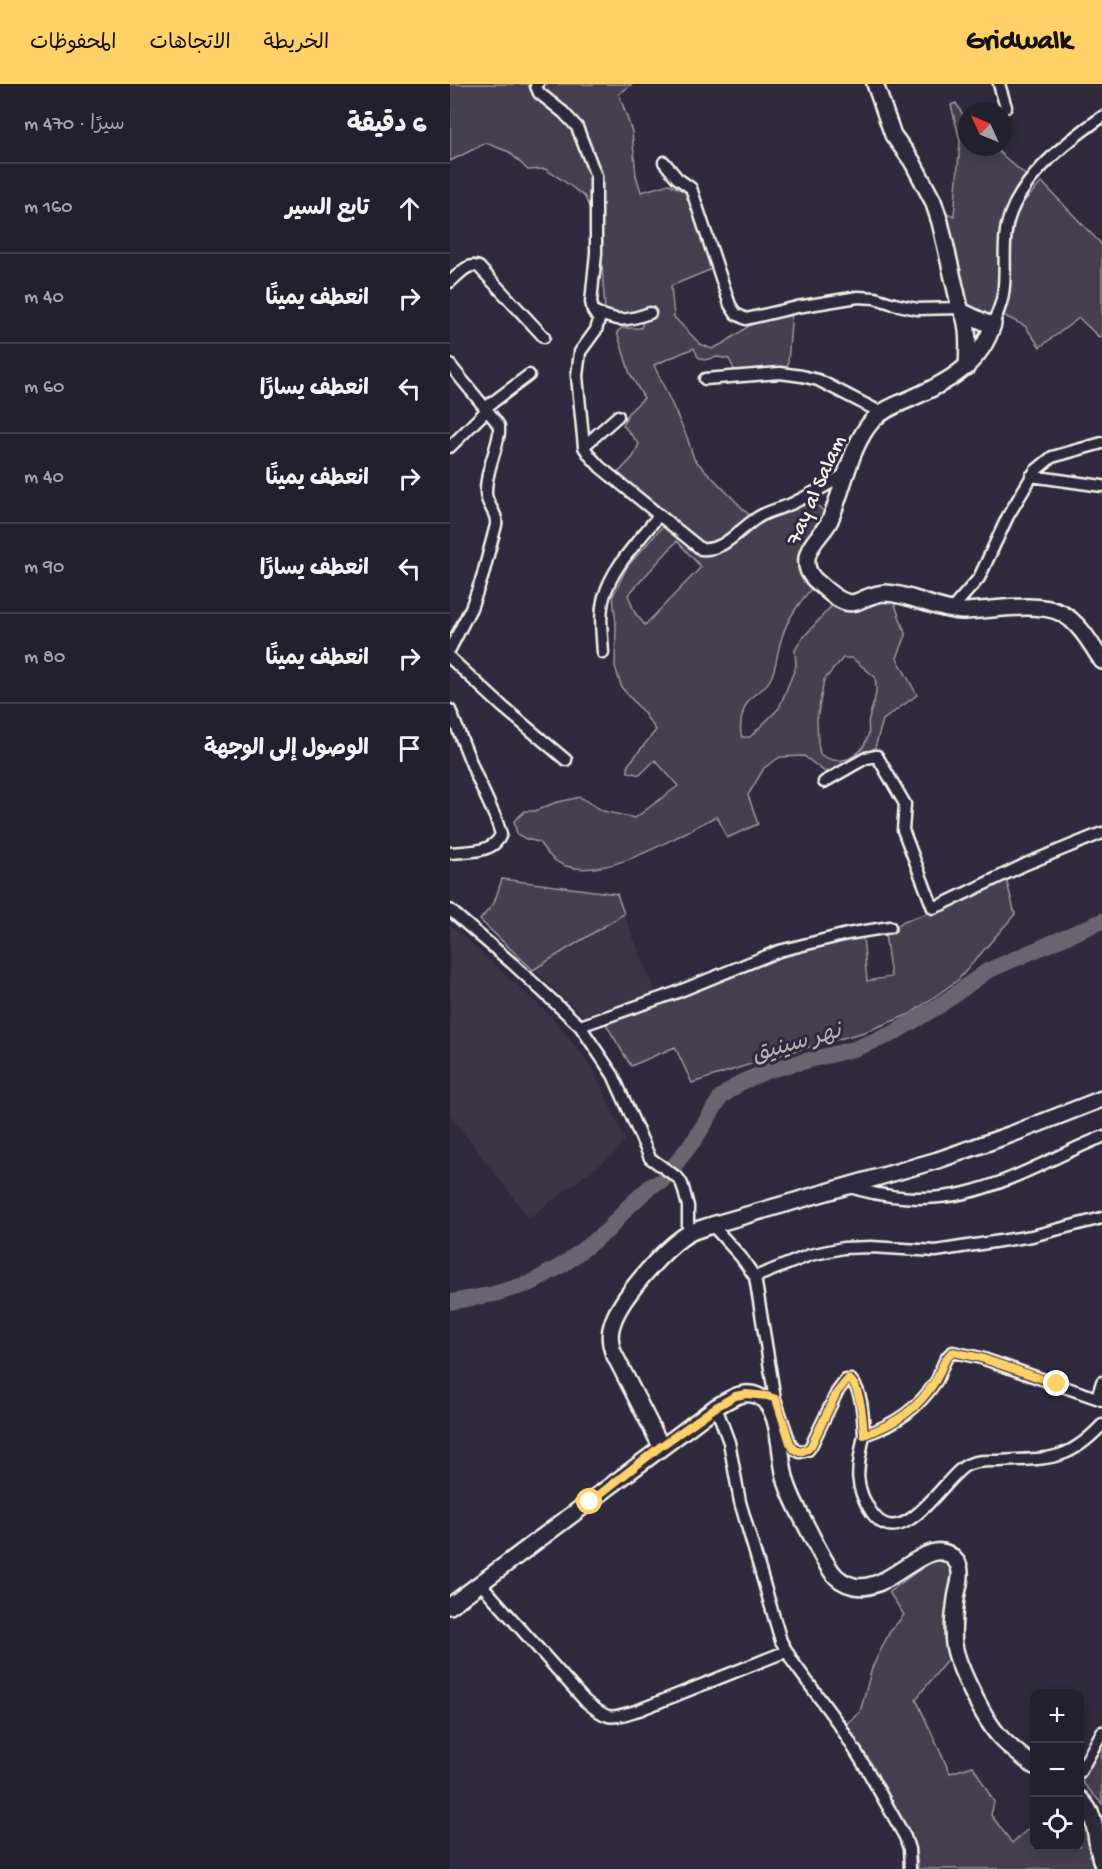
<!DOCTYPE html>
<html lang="ar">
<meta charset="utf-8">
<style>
body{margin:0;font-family:"Gochi Hand","Playpen Sans Arabic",sans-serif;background:#2b2836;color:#f1f3f6;direction:rtl}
.controls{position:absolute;right:18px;bottom:18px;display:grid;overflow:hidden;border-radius:12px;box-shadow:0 3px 15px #0003}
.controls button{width:54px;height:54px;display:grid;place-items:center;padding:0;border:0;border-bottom:2px solid #403e4a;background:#23202e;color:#f1f3f6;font:30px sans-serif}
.compass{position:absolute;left:508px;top:18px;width:54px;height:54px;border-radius:50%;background:#23202e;box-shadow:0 3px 15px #0003;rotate:314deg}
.stop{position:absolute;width:18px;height:18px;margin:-14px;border:4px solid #ffd166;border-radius:50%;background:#fff}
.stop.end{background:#ffd166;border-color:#fff;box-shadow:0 2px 6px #0008}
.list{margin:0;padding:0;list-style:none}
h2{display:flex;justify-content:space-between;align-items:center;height:78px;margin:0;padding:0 24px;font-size:26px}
h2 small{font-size:20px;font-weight:400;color:#a3a3aa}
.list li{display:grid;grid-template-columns:39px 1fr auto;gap:18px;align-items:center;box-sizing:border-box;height:90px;padding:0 24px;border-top:2px solid #403e4a}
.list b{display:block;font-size:22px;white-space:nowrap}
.list em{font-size:20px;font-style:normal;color:#a3a3aa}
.icon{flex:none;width:33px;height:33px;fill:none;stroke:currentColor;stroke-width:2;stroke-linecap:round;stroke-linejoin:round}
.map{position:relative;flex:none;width:652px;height:1785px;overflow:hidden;direction:ltr}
header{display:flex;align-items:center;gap:36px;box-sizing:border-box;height:84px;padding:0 30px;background:#ffd166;color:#111}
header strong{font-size:28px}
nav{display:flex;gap:33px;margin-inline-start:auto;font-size:21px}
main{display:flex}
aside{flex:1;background:#23202e}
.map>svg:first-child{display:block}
.built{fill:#3b3647}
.green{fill:#454050;stroke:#9c989c;stroke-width:1.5;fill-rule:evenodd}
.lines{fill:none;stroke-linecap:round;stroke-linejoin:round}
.river{stroke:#6a6670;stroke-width:16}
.street-casing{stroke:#f4f1e8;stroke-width:15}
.secondary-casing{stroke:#f4f1e8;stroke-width:20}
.street{stroke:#2f2a3d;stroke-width:10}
.secondary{stroke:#2f2a3d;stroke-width:15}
.route{stroke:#ffd166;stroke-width:8}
.labels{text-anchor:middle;stroke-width:6;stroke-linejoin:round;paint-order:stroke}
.street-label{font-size:22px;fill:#f4f1e8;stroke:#2f2a3d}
.water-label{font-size:24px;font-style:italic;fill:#b6b2b2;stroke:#2f2a3d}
</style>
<header>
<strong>Gridwalk</strong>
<nav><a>الخريطة</a><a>الاتجاهات</a><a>المحفوظات</a></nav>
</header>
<main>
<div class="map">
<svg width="652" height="1785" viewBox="0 0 652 1785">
<rect width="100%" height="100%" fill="#2f2a3d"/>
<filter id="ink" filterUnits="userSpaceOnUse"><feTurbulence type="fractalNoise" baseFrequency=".0167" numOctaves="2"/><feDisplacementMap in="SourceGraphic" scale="12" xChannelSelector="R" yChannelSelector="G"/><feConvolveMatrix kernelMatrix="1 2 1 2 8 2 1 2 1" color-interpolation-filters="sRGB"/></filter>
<g filter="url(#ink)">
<path class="built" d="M 174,830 L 206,910 L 139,937 L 83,886 Z
M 0,840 L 103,934 L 144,986 L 175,1056 L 165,1069 L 79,1134 L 0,1031 Z"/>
<path class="green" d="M 0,0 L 182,0 L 169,10 L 182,48 L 186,91 L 191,108 L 219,100 L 241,111 L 262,185 L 221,202 L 224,233 L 250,260 L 262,265 L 274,259 L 309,235 L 342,227 L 337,292 L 287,291 L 279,275 L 268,273 L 254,276 L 248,273 L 244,264 L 204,281 L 237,353 L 244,375 L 306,438 L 361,415 L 379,433 L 353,483 L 386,517 L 443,503 L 465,506 L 444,518 L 456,551 L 447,574 L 467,611 L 433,636 L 425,664 L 379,691 L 354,672 L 330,673 L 314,684 L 298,711 L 308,740 L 277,754 L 267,732 C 229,751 159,796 116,782 C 103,778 96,768 89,758 L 76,755 L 67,750 L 64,737 L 75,727 L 85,727 L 104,719 L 130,713 L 153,727 L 185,734 L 228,702 L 205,676 L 190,691 L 178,688 L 178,681 L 206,646 L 193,628 L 172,604 L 165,583 L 166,540 L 163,512 L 177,483 L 212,443 L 217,433 L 167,390 L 183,373 L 189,360 L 173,341 L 178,329 L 194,314 L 180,290 L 167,248 L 172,244 L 191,244 L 194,235 L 204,232 L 200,223 C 186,228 168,236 155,227 L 150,150 L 135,113 L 111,95 L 95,85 L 78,86 L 59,68 L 36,59 L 0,77 ZM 227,457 L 251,483 L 195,541 L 185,529 L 178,511 ZM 364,501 L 385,518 L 351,556 L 345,566 L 346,582 L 329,624 L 300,653 L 292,653 C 288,642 293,622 301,614 C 310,605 315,606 321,594 C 327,581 327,567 332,553 C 338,533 351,517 364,501 ZM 393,574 L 402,574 L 425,593 C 428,613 424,615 419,634 C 417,640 420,646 418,652 C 411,674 390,684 370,670 L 368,659 L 367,635 L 374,596 Z
M 506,19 L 517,38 L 517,63 L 543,63 L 579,94 L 556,135 L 551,213 L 541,236 L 518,224 L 509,195 L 495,128 L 504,132 L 510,57 L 501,21 Z
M 592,98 L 652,161 L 652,251 L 650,254 L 629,234 L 590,263 L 575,242 L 553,231 L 564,137 L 569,123 Z
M 551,793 L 556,794 L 565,830 L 508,896 L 460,930 L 415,948 L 329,971 L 242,999 L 225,963 L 181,982 L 154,937 L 323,873 L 413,852 L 417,897 L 441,893 L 435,850 L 454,837 L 511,818 Z
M 52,795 L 167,810 L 174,830 L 83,886 L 30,836 L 44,819 Z
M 493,1473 L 504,1483 L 502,1570 L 466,1615 L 500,1689 L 523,1682 L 544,1718 L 541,1731 L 562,1759 L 584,1740 L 584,1762 L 630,1762 L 630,1721 L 636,1728 L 648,1785 L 468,1785 C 468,1755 448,1730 433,1705 C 421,1683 409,1662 396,1640 L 410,1628 L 422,1584 L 439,1549 L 454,1531 L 439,1508 L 483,1476 Z
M 652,1661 L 652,1720 L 632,1698 Z"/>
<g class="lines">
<path class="river" d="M 0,1218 L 44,1210 L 81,1199 L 114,1180 L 158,1146 L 177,1124 L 201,1102 L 212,1097 L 245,1055 L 271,1013 L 290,999 L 319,986 L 404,965 L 442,950 L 489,922 L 537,887 L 652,837"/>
<g class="street-casing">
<path id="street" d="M 88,0 L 86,2 L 89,9 L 113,28 L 127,43 L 146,92 L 146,169 L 141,218 L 143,227 L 149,236 L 146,246 L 130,268 L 127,292 L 134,363 L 140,372 L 150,383 L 251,465 C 275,467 288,446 307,434 C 317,427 330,425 341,420 C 360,411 378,401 395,390
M 549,0 L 556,23
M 214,78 L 227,94 L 241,104 L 280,221 L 286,230 L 296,235 L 347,223 L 408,213 L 425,214 L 444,220 L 467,225 L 510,224
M 0,198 C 9,191 17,178 29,183 L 94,253
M 143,227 C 168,238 174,238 200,229
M 543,240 C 547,230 552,220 553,210 C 557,187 552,164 557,141 C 567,97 617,57 652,33
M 0,281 L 45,336 L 49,342 L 49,349 C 46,369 35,389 36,410 C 37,422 48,429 46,441 L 32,494 L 21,524 L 0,565
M 255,295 L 330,289 L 352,292 L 368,296 L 432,329
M 35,324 L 79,291
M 134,362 L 168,332
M 0,363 L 37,326
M 581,392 L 652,402
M 501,526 L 529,494 L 558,432 L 585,387 L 602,373 L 652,359
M 153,569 C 152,551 149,531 154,513 C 163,481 190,456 209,431
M 0,574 L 53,623 L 116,676
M 0,626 L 26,691 L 46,735 L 51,750 C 44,770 17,767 0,769
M 374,698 L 416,674 L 427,672 L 455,720 L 453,746 L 483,824 L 493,820 L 576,780 L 652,749
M 0,826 L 63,880 L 130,942 L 163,991 L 200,1074 L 228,1094 L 232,1100 L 238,1122 L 238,1150
M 130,942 L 225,909 L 329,867 L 397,850 L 440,843
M 397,1102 C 432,1114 479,1118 515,1109 C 563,1098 607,1071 652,1053
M 262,1141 L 291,1173 L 305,1193 L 325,1315
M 305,1193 L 360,1171 L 393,1164 L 421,1163 L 486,1167 L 582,1152 L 652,1134
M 308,1312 L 317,1312 L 325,1315 L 340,1359 L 344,1365 L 350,1368 L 358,1366 L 361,1362 L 387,1308 L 396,1296 L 401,1296 C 413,1308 413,1334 414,1351 C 446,1340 468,1325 487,1296 C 492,1286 493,1274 503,1268 L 531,1274 L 652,1316
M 647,1314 L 652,1298
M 266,1323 L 279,1358 L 290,1418 L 331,1557 L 343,1578 L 390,1642 L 419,1689 L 455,1753 L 459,1765 L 460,1785
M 414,1351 C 408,1382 402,1401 422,1429 C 453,1472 495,1391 517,1381 C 527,1376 539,1377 549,1377 C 598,1374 616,1379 652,1341
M 31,1500 L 135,1617 C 160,1637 159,1635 189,1626 L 337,1567
M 630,1688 L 652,1648"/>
</g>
<g class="secondary-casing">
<path id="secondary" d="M 425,0 L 443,51 L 462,77 L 483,117 L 490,138 L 510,224 C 520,237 518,267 517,283
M 513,228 L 536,239 L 543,240 C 531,280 498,298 462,314 C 449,320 433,325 423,336 C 401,359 393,406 380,436 C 374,449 359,459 357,474 C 356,482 358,489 364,495 C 374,504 392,523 406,518 C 416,514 425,509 436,509 C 462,510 485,526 511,527 C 539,527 586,517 611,529 C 629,538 641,560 652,577
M 211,1362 L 163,1268 C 160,1259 159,1250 162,1241 C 169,1215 214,1165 236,1151 C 243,1146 254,1144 262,1141 L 488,1076 L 562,1050 L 652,1015
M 0,1522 L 266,1323 C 278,1316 293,1305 308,1312 C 333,1324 328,1376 337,1400 C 343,1418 353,1435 362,1453 C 368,1465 374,1477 382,1488 C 388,1496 395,1500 404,1502 C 441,1511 480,1445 505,1476 C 508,1479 510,1484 510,1488 C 511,1497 507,1506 506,1515 C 504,1530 502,1545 504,1560 C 507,1582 535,1637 550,1653 C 560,1664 573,1673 584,1682
M 630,1715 C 649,1732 644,1757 652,1779"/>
</g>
<use href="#street" class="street"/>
<use href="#secondary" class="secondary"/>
</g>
</g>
<g class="lines" filter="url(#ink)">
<path class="route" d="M 140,1418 L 211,1362 L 266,1323 L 285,1312 L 296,1310 L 317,1312 L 326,1315 L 340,1359 L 344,1365 L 350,1368 L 358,1365 L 361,1362 L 387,1308 L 398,1295 C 411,1300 413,1337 414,1351 C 447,1339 467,1326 486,1296 C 492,1286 493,1274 503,1268 L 531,1274 L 607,1300"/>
</g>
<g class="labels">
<g class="street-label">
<text transform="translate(364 405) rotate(-66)" y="8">7ay al Salam</text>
</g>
<g class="water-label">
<text transform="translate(346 957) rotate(-16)" y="8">نهر سينيق</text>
</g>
</g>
</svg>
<div class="controls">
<button>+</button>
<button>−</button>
<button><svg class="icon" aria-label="locate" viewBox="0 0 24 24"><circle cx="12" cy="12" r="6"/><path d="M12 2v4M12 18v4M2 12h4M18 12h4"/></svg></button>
</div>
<svg class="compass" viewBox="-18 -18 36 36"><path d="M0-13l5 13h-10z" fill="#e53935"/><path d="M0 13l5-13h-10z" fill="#a3a3aa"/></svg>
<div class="stop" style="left:140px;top:1418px"></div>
<div class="stop end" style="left:607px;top:1300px"></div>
</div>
<aside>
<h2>6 دقيقة<small>سيرًا · 470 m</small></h2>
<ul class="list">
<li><svg class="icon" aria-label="ahead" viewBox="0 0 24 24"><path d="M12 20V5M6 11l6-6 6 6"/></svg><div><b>تابع السير</b></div><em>160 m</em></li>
<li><svg class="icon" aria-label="right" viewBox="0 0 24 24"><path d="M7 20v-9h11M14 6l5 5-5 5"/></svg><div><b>انعطف يمينًا</b></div><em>40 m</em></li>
<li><svg class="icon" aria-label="left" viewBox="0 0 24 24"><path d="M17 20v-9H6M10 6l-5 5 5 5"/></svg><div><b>انعطف يسارًا</b></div><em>60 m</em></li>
<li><svg class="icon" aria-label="right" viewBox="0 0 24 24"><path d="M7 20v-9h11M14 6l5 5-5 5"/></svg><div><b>انعطف يمينًا</b></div><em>40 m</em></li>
<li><svg class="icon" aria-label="left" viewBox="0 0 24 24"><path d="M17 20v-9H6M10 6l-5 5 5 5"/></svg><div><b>انعطف يسارًا</b></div><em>90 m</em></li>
<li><svg class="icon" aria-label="right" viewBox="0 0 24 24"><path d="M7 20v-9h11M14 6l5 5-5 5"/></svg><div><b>انعطف يمينًا</b></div><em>80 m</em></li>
<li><svg class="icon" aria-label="arrive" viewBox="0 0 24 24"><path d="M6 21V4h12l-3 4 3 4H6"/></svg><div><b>الوصول إلى الوجهة</b></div></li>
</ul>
</aside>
</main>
